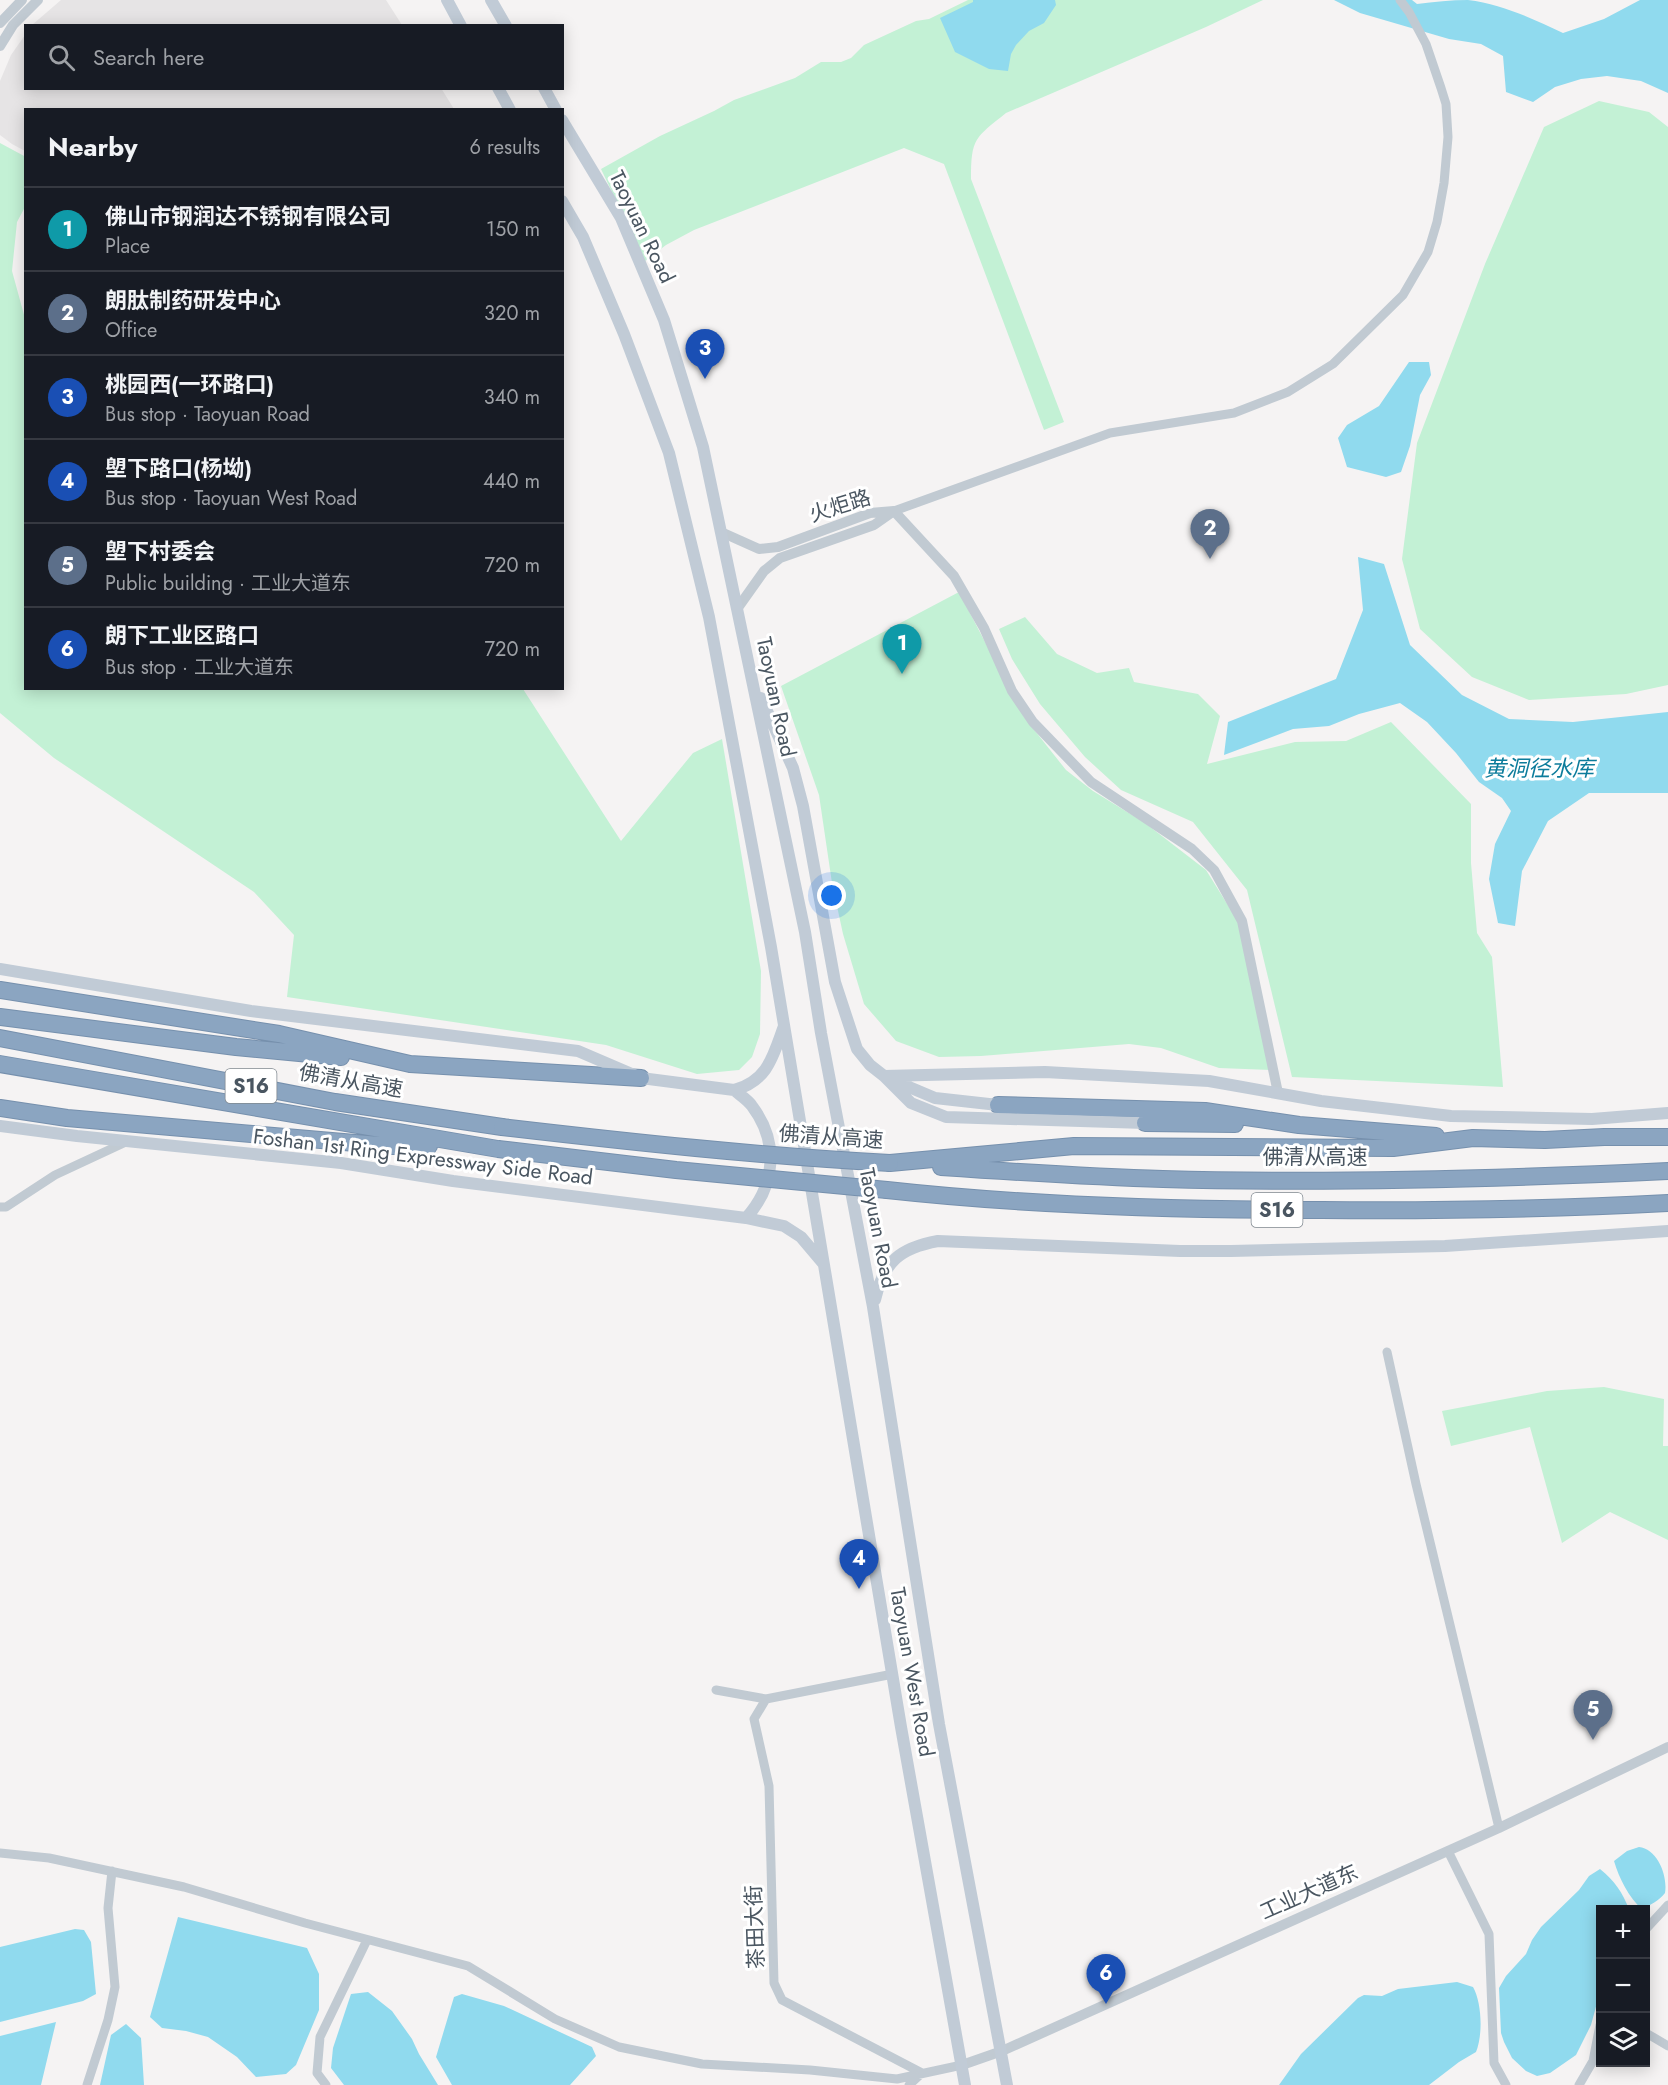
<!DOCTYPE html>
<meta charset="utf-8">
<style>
body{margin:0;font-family:Jost,"Noto Sans SC",sans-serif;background:#242831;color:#f1f3f6}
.controls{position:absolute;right:18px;bottom:18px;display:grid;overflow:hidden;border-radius:0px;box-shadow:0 3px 15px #0003}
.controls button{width:54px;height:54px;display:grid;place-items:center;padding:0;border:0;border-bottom:2px solid #363941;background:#171b24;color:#f1f3f6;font:30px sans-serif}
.you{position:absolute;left:832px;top:896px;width:21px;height:21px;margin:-15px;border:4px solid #fff;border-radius:50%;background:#1a73e8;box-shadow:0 0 0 9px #1a73e833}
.badge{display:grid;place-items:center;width:39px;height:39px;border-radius:50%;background:#8c9099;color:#fff;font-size:20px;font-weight:700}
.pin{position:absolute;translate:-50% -50px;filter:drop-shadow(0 2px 3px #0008)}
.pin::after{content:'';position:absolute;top:32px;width:21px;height:18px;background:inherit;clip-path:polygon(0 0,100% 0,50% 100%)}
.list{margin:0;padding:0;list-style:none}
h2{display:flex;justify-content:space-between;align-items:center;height:78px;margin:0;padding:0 24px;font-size:26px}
h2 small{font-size:20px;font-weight:400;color:#9ea1a6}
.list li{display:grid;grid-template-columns:39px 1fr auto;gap:18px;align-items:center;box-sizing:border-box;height:84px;padding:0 24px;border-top:2px solid #363941}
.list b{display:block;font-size:22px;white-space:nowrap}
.list p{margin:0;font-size:20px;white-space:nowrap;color:#9ea1a6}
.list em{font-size:20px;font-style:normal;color:#9ea1a6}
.icon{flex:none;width:33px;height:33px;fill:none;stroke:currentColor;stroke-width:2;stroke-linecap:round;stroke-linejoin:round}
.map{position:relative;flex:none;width:1668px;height:2085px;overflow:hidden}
.search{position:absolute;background:#171b24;box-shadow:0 3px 15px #0003;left:24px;top:24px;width:540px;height:66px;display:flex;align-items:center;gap:15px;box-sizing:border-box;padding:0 21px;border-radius:0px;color:#9ea1a6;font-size:22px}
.panel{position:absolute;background:#171b24;box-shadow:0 3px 15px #0003;left:24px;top:108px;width:540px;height:582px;border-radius:0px}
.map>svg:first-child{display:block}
.education{fill:#e6e4e5}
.green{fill:#c3f1d5}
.water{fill:#90daee}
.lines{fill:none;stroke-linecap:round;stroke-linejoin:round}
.motorway-casing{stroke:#7690ad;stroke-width:18}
.minor{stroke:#c1cad2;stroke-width:9}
.tertiary{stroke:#c1cad2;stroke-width:10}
.secondary{stroke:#c1cbd6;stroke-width:12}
.motorway{stroke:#8ba5c1;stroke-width:16}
.motorway-bridge-casing{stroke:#7690ad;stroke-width:18;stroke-linecap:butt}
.motorway-bridge{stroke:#8ba5c1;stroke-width:16}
.labels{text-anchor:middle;stroke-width:6;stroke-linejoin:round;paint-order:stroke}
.shield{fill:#fff;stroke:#808990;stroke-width:1.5}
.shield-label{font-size:20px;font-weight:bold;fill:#4a5661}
.street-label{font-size:21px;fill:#4a5661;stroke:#fff}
.water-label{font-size:22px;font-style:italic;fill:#0c7c9b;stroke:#fff}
</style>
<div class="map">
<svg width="1668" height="2085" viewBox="0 0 1668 2085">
<rect width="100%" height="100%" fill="#f5f3f3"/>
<path class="education" d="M 61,0 L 386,0 L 402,25 L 32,25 Z
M 25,35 L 26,88 L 441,88 L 454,109 L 26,110 L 25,151 L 12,144 L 0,135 L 0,81 L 11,55 Z"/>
<path class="green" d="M 968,0 L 1263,0 L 1206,27 L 1006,113 C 975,138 971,138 971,179 L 1064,422 L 1044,430 L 944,164 L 904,148 L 694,230 L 666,245 L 645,261 L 601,169 L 660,136 L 714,111 L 734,100 L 795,78 L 821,62 L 841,62 L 851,58 L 864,45 L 916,21 L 929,19 Z
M 1599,101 L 1649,112 L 1668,127 L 1668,685 L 1626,694 L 1529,700 L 1472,677 L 1420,629 L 1402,559 L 1417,443 L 1485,264 L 1544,127 Z
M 0,143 L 26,157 L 25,207 L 17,222 L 12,271 L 26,322 L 26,688 L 523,689 L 621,841 L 693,753 L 722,739 L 761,971 L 760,1034 L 752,1057 L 739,1070 L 697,1074 L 606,1045 L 287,997 L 294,935 L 254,892 L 54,758 L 0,713 Z
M 959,592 L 1024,717 L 1066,770 L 1093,791 L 1145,823 L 1206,870 L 1239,923 L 1271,1070 L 1219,1068 L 1161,1048 L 1129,1044 L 981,1056 L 939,1057 L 896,1041 L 864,1004 L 843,934 L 832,883 L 819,795 L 781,686 Z
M 1025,617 L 1057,654 L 1097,673 L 1129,668 L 1134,682 L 1198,694 L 1220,716 L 1207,764 L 1295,742 L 1346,741 L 1391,722 L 1471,804 L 1471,863 L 1477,933 L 1492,957 L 1503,1087 L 1292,1077 L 1247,890 L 1193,822 L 1121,790 L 1085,757 L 1040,704 L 1012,659 L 999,629 Z
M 1604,1387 L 1664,1399 L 1663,1446 L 1668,1446 L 1668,1540 L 1610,1512 L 1562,1543 L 1530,1427 L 1451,1446 L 1442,1411 L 1547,1391 Z"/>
<path class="water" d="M 973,0 L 1055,0 L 1056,5 L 1044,23 L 1029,31 L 1016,45 L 1011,54 L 1008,71 L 989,69 L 955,52 L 940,18 L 973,2 Z
M 1334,0 L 1412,0 L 1417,4 C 1434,2 1451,0 1468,0 C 1502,4 1533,19 1563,33 L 1604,19 L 1640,0 L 1668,0 L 1668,93 L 1641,81 L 1607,76 L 1581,79 L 1555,87 L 1533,102 L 1506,92 L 1503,56 L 1481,44 L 1449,39 L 1360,13 Z
M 1409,362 L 1429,362 L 1431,375 L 1420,395 L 1410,446 L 1401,472 L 1386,477 L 1347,467 L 1338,438 L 1347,425 L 1379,406 Z
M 1358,557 L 1384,564 L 1410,645 L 1462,695 L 1509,719 L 1573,722 L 1668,712 L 1668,793 L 1589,793 L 1548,821 L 1522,871 L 1515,926 L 1498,923 L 1489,879 L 1495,844 L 1511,811 L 1502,798 L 1479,782 L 1456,753 L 1427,722 L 1400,703 L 1359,714 L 1329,726 L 1293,729 L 1224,755 L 1228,722 L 1336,679 L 1363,610 Z
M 1639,1847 C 1657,1849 1668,1875 1665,1893 C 1659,1901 1650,1905 1642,1909 C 1629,1898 1619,1878 1614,1861 L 1627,1851 Z
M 1600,1869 C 1615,1881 1622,1892 1629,1909 L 1600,1910 L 1600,1992 L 1591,2025 L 1576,2055 L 1550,2073 L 1537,2076 L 1526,2071 L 1512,2058 L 1504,2042 L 1501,2033 L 1499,1988 L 1506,1976 L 1526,1954 L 1532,1940 L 1541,1927 L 1579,1890 L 1589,1876 Z
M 178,1917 L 307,1948 L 319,1974 L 319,2010 L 296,2065 L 286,2074 L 256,2077 L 237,2057 L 208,2037 L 186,2031 L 162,2028 L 150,2017 Z
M 75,1929 L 84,1930 L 91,1942 L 96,1994 L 83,2001 L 0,2022 L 0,1947 Z
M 1457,1982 L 1473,1987 C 1482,2003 1483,2035 1476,2052 L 1459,2062 L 1429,2085 L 1279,2085 L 1301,2054 L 1358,1998 L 1364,1995 L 1382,1996 L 1398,1989 Z
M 368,1992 L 392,2011 L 412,2039 L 419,2054 L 438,2085 L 344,2085 L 331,2068 L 333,2048 L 351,1994 Z
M 462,1994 L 504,2006 L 592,2047 L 596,2056 L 570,2085 L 452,2085 L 436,2057 L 454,1997 Z
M 56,2022 L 41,2085 L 0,2085 L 0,2036 Z
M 126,2024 L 141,2038 L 144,2085 L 100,2085 L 111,2035 Z"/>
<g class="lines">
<g class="motorway-casing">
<path id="motorway" d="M 0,990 L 279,1034 L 410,1064 L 641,1078
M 0,1017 L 236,1047 L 341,1057
M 0,1038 L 335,1102 L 502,1127
M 0,1064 L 498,1149
M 998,1105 L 1205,1111 L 1299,1125 L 1436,1136
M 0,1108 L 67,1118 L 390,1146 L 429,1146
M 1145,1123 L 1235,1124
M 890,1163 L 1074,1146 L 1393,1148 L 1473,1138 L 1545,1140 L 1604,1137 L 1668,1137
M 941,1167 C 1015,1172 1089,1177 1163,1179 C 1331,1184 1500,1179 1668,1171
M 887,1190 C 1032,1206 1177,1210 1322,1210 C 1438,1211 1553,1209 1668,1203"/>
</g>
<path class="minor" d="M 894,511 L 1110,433 L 1234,413 L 1288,392 L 1333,364 L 1403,295 L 1428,252 L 1437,222 L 1444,183 L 1448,137 L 1446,104 L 1441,88 L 1426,44 L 1409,12 L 1400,0
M 0,1207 L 6,1207 L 55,1175 L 128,1141
M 1387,1352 L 1416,1484 L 1499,1828
M 716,1690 L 766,1699 L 893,1674
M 766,1699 L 754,1719 L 769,1786 L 774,1983 L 782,2000 L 922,2073 L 909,2085
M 1448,1851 L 1489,1934 L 1494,2063 L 1506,2085
M 0,1853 L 49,1858 L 184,1887 L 305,1923 L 468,1966 L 555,2019 L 619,2047 L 702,2064 L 810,2070 L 897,2079 L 962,2065
M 1646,1929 L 1668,1905
M 1646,2033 L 1668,2046
M 87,2085 L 108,2020 L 115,1987 L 108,1908 L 112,1871
M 326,2085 L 317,2073 L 320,2037 L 367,1940
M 1579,2085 L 1593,2061 L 1600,2025"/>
<path class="tertiary" d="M 0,23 L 22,0
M 0,46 L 13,25 L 38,0
M 894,511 L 954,576 L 984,628 L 1012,691 L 1033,722 L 1091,782 L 1192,849 L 1214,870 L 1242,921 L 1278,1093
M 721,532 L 759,549 L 778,547 L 870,513 L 894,511 L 874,525 L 780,558 L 764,571 L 737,609
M 962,2065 L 1002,2051 L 1499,1828 L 1668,1747"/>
<path class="secondary" d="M 447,0 L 461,26
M 491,0 L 506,26
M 498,88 L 510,110
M 544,88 L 556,110
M 562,120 L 621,218 L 664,320 L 703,447 L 805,932 L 821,1033 L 873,1307 L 939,1724 L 1007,2085
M 562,201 L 583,237 L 624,334 L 669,453 L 709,617 L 771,947 L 901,1727 L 965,2085
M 761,698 L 793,768 L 803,806 L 835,982 L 857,1049 L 870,1065 L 884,1076 L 911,1103 L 946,1117 L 1145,1123
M 0,969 L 251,1011 L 578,1051 L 641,1078 L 734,1090 C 768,1081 773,1056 784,1026
M 884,1076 L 1045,1072 L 1209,1081 L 1321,1101 L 1451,1116 L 1592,1119 L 1668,1113
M 890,1079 L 935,1098 L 998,1105
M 734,1090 C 740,1095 748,1100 752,1106 C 779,1142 776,1185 746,1218
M 0,1126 L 77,1136 L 341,1163 L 453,1181 L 746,1218 L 784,1226 L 801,1237 L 823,1263
M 875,1300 C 884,1261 900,1248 938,1241 L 1180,1251 L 1231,1251 L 1445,1246 L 1668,1231"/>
<use href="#motorway" class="motorway"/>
<g class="motorway-bridge-casing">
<path id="motorway-bridge" d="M 502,1127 C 631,1142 760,1156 890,1163
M 498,1149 L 676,1170 L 887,1190"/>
</g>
<use href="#motorway-bridge" class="motorway-bridge"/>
</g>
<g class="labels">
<g class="shield">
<rect x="225.5" y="1069" width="51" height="34" rx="4.5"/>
<rect x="1251.5" y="1193" width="51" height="34" rx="4.5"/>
</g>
<g class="shield-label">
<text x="251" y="1093">S16</text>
<text x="1277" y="1217">S16</text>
</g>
<g class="street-label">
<text transform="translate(642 227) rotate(64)" y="7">Taoyuan Road</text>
<text transform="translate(840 506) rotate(-17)" y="7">火炬路</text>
<text transform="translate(776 697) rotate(78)" y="7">Taoyuan Road</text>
<text transform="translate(351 1081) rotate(10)" y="7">佛清从高速</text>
<text transform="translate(831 1137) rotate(4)" y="7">佛清从高速</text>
<text transform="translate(423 1157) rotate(7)" y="7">Foshan 1st Ring Expressway Side Road</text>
<text x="1315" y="1164">佛清从高速</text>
<text transform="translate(878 1228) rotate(79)" y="7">Taoyuan Road</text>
<text transform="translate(912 1672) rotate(80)" y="7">Taoyuan West Road</text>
<text transform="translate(1309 1892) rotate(-24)" y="7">工业大道东</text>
<text transform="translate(755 1927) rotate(-92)" y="7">茶田大街</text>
</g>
<g class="water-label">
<text x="1539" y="776">黄洞径水库</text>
</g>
</g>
</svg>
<div class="controls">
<button>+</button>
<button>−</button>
<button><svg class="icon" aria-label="layers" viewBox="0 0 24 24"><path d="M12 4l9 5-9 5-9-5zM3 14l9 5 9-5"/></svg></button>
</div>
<div class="you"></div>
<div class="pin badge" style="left:902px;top:674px;background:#0f9aa8">1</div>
<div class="pin badge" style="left:1210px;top:559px;background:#5c6f8a">2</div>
<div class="pin badge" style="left:705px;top:379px;background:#1a4fb4">3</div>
<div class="pin badge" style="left:859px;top:1589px;background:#1a4fb4">4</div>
<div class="pin badge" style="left:1593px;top:1740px;background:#5c6f8a">5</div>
<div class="pin badge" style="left:1106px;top:2004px;background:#1a4fb4">6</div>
<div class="search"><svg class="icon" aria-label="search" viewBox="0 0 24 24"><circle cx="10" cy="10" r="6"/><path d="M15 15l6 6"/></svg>Search here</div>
<section class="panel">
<h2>Nearby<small>6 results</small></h2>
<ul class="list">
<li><span class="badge" style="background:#0f9aa8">1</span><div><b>佛山市钢润达不锈钢有限公司</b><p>Place</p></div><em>150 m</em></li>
<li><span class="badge" style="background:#5c6f8a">2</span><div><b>朗肽制药研发中心</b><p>Office</p></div><em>320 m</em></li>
<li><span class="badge" style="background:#1a4fb4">3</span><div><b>桃园西(一环路口)</b><p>Bus stop · Taoyuan Road</p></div><em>340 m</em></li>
<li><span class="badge" style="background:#1a4fb4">4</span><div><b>塱下路口(杨坳)</b><p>Bus stop · Taoyuan West Road</p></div><em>440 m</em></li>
<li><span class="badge" style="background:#5c6f8a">5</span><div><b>塱下村委会</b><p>Public building · 工业大道东</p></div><em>720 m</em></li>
<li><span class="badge" style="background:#1a4fb4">6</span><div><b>朗下工业区路口</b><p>Bus stop · 工业大道东</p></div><em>720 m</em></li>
</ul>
</section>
</div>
